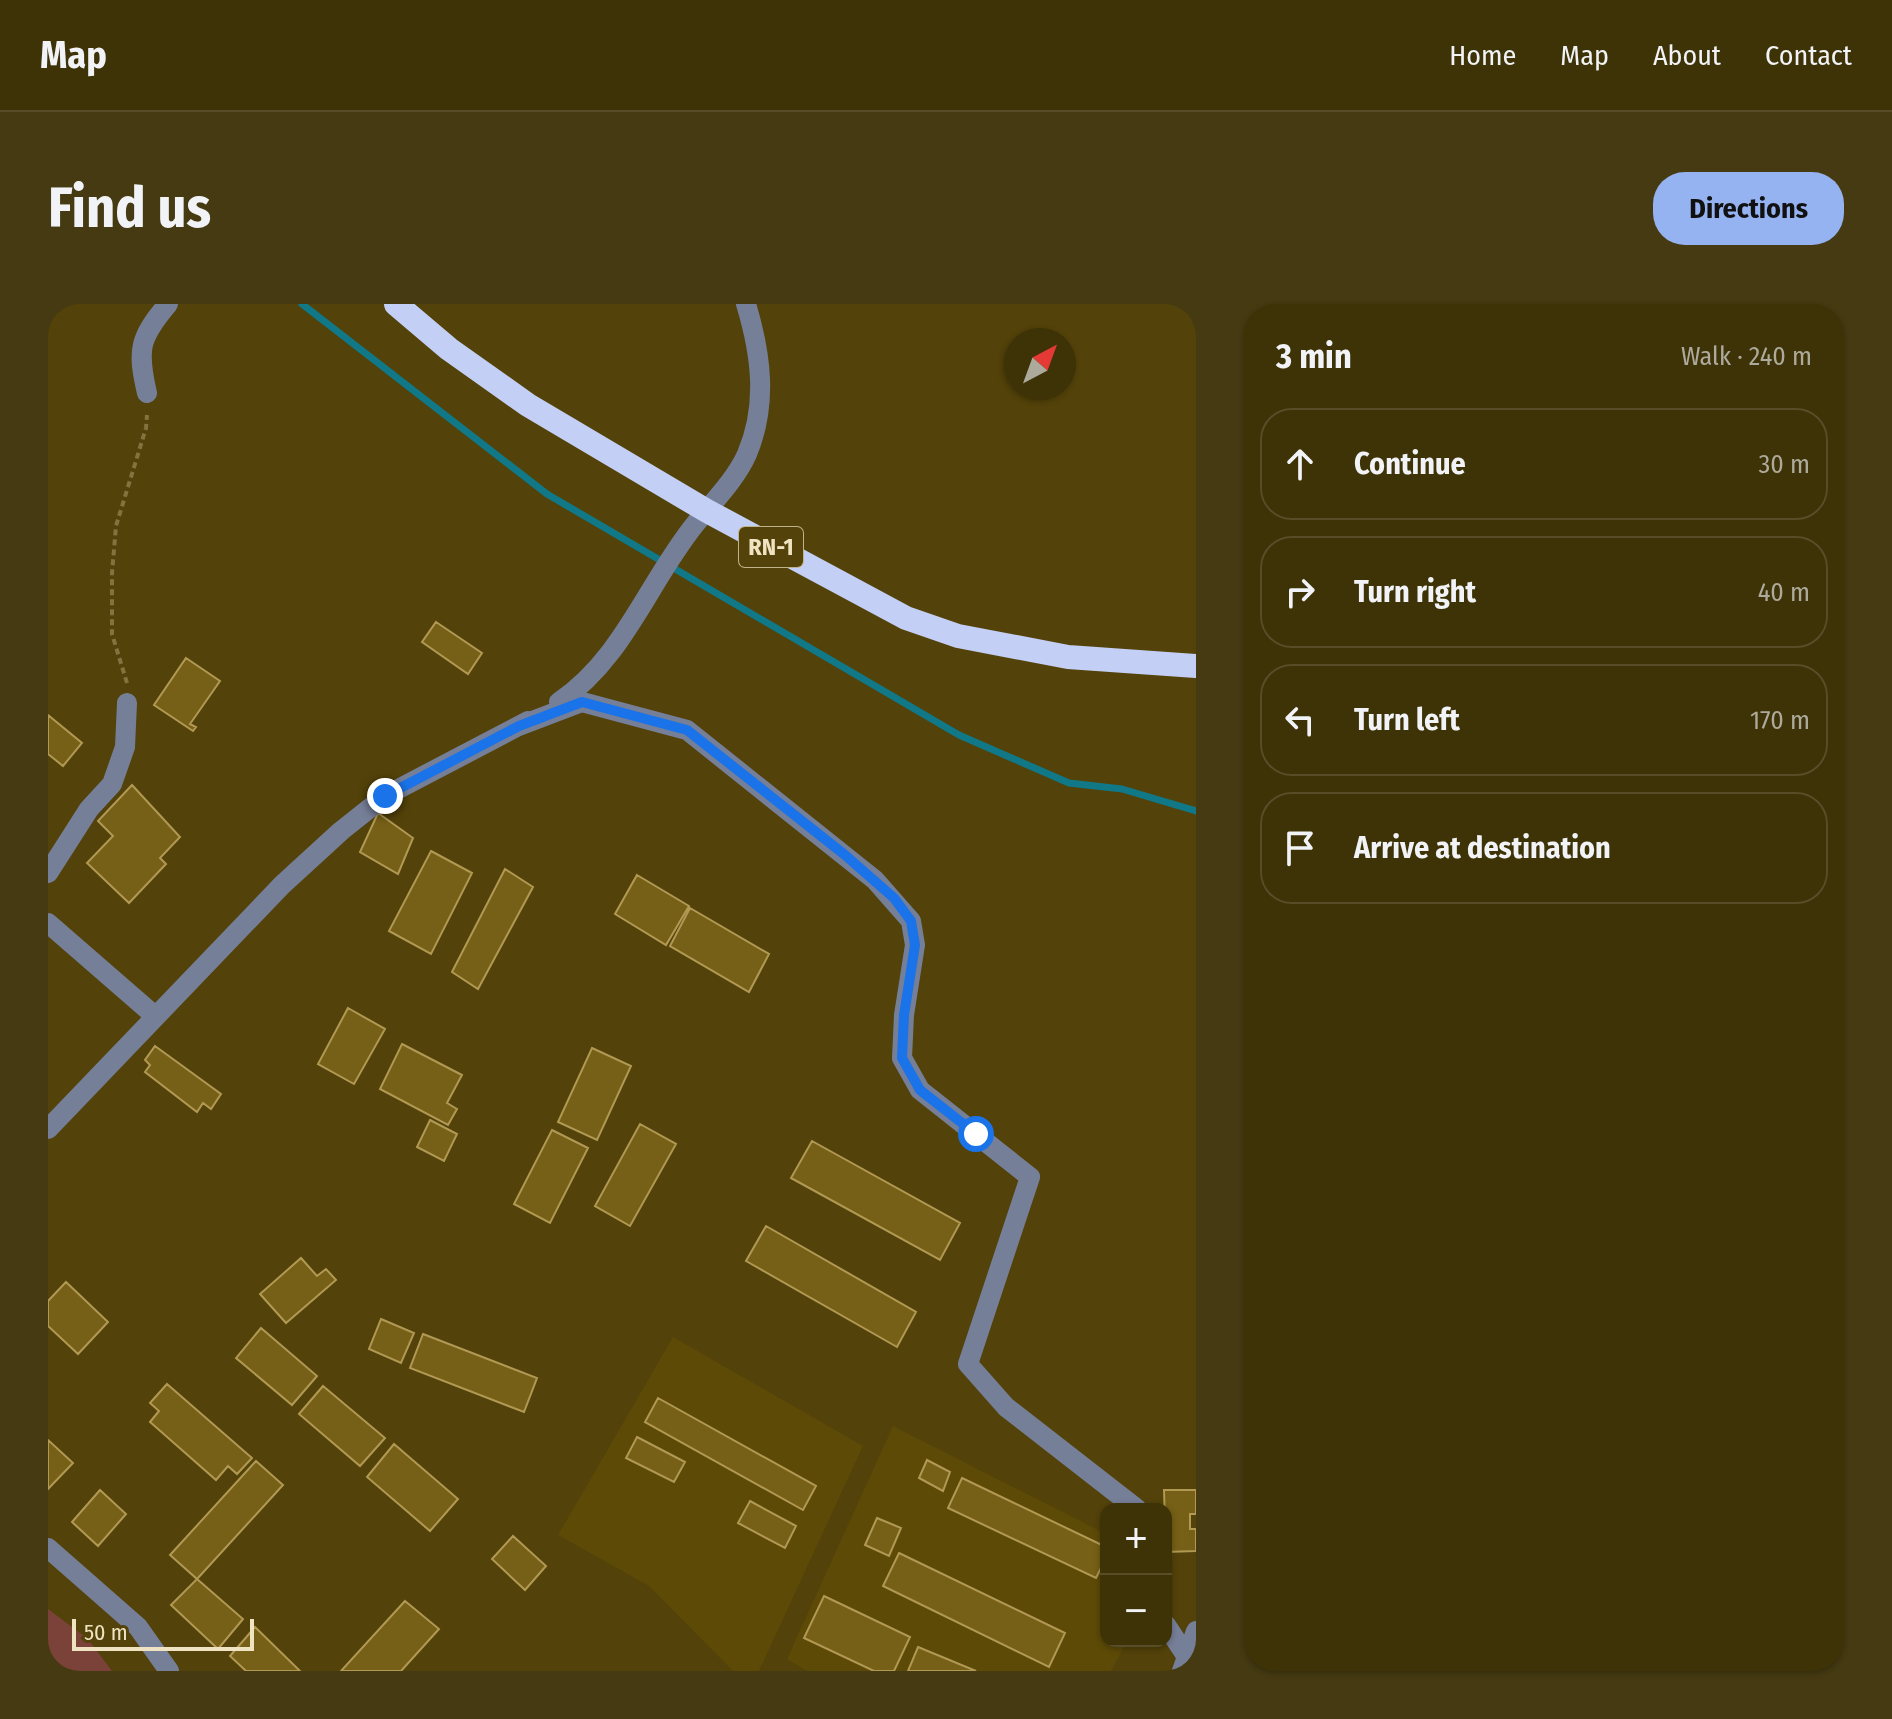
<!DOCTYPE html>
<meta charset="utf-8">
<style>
body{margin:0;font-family:"Fira Sans Condensed",sans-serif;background:#453a11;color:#f1f3f6}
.controls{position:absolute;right:24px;bottom:24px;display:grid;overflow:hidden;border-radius:16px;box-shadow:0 2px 6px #0004}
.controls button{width:72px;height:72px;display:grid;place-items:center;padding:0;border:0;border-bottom:2px solid #574d28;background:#3e3207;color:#f1f3f6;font:40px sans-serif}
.compass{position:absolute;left:956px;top:24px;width:72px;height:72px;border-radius:50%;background:#3e3207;box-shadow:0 2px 6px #0004;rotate:41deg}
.scale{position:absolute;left:24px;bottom:20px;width:182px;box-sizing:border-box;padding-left:8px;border:4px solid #efe3c2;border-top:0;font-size:22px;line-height:28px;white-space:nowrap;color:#efe3c2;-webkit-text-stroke:6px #534209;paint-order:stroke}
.stop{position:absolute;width:24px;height:24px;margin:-18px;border:6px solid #1a73e8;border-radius:50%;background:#fff}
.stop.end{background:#1a73e8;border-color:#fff;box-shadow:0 2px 8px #0008}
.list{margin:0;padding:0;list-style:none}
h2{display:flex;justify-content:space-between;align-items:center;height:104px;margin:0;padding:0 32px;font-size:34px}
h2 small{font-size:26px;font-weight:400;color:#adaa9b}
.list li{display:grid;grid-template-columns:52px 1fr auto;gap:24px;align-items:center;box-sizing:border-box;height:112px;margin:0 16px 16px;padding:0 16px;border:2px solid #574d28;border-radius:32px}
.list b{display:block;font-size:30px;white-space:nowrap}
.list em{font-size:26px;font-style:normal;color:#adaa9b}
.icon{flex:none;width:44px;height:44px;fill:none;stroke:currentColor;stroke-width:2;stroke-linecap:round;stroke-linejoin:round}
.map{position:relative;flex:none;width:1148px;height:1367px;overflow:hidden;border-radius:32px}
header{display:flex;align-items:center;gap:48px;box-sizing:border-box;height:112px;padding:0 40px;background:#3e3207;border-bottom:2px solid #574d28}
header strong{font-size:38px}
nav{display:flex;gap:44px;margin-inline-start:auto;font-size:28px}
.intro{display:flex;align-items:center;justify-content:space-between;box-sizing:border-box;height:192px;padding:0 48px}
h1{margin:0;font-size:56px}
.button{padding:20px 36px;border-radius:32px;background:#95b2f1;color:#111;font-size:28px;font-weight:700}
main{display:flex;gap:48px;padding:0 48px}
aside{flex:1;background:#3e3207;border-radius:32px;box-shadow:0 2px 6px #0004}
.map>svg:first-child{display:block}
.built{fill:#5d4a07}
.green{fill:#7b4239}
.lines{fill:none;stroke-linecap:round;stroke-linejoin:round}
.stream{stroke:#107887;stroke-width:7}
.building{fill:#765f16;stroke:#b19954;stroke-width:2}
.path{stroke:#827341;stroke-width:4;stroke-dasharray:6 4;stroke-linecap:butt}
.minor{stroke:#767f98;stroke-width:20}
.highway{stroke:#c3cff4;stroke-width:24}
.route{stroke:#1a73e8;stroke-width:10}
.labels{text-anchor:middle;stroke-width:8;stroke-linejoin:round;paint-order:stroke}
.shield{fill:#534209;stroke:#c0b38a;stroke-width:2}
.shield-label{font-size:24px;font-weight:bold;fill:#efe3c2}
</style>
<header>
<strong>Map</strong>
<nav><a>Home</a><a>Map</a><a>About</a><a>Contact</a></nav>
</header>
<div class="intro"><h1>Find us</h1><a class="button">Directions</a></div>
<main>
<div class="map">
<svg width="1148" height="1367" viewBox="0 0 1148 1367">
<rect width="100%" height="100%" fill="#534209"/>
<path class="built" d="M 625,1033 L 815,1142 L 711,1367 L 685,1367 L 601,1282 L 510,1231 Z
M 845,1122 L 1058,1230 L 1058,1337 L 1079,1337 L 1063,1367 L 759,1367 L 739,1355 Z"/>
<path class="green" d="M 0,1305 L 40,1335 L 64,1367 L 0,1367 Z"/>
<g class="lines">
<path class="stream" d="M 254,0 L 499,190 L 911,431 L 1021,479 L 1074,485 L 1148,507"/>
</g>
<path class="building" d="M 388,318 L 434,349 L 420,370 L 374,338 Z
M 138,354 L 172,377 L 142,420 L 148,423 L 145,427 L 106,401 Z
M 0,411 L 34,439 L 15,462 L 0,450 Z
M 84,481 L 132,533 L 112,554 L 118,560 L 81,599 L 39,559 L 65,532 L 50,517 Z
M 330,509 L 365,534 L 350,570 L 312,548 Z
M 383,547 L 424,569 L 383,650 L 341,627 Z
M 457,565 L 485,583 L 430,685 L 404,668 Z
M 589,571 L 641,602 L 618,641 L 567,610 Z
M 642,604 L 721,650 L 701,688 L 622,642 Z
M 300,704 L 337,725 L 306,780 L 270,760 Z
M 354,740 L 414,771 L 399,799 L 409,805 L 400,821 L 332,785 Z
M 107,742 L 173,790 L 163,805 L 155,799 L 149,808 L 97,768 L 102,761 L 97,756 Z
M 544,744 L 583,762 L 549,836 L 510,818 Z
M 382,816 L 409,830 L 396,857 L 369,843 Z
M 592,820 L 628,840 L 582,922 L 547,902 Z
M 504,826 L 540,844 L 502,919 L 466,900 Z
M 764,837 L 912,919 L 892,956 L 743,874 Z
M 718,922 L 868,1008 L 849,1043 L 698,957 Z
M 253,954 L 269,972 L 278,965 L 288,976 L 238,1019 L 212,990 Z
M 18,978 L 60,1018 L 30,1050 L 0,1022 L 0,997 Z
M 333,1015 L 366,1029 L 353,1059 L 321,1045 Z
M 213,1024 L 269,1072 L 244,1101 L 188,1054 Z
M 375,1030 L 489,1074 L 476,1108 L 362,1064 Z
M 119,1080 L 204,1154 L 189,1170 L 180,1162 L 168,1176 L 102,1118 L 111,1107 L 102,1099 Z
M 275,1082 L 337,1134 L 312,1162 L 251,1110 Z
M 610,1094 L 768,1182 L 755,1206 L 597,1118 Z
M 589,1133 L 637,1158 L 626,1178 L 578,1154 Z
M 0,1136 L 25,1159 L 0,1185 Z
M 346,1140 L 410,1195 L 382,1227 L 319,1173 Z
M 879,1156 L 902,1168 L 895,1187 L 871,1174 Z
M 208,1157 L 235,1181 L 149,1275 L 122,1251 Z
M 914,1174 L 1058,1243 L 1058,1254 L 1048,1274 L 900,1204 Z
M 52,1186 L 78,1210 L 50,1242 L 24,1218 Z
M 1116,1186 L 1148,1186 L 1148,1210 L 1142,1210 L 1142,1225 L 1148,1225 L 1148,1247 L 1118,1248 Z
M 702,1197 L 748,1222 L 737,1244 L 690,1219 Z
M 829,1214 L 853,1224 L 841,1252 L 817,1241 Z
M 465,1232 L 498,1262 L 477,1286 L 444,1255 Z
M 851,1249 L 1017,1329 L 1001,1363 L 835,1282 Z
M 149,1275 L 195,1315 L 170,1345 L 123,1301 Z
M 776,1292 L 862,1333 L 846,1367 L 826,1367 L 756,1334 Z
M 357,1297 L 391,1325 L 353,1367 L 293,1367 Z
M 207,1323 L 252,1367 L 198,1367 L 182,1352 Z
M 870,1343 L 928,1367 L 860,1367 Z"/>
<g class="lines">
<path class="path" d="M 79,379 L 64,330 L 64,269 L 68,222 L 98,124 L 99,111"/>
<path class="minor" d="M 99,89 C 89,46 91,34 120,0
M 511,398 C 576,354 600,278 648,219 C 665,198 688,175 699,150 C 720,100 713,50 698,0
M 471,422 L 534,398 L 639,426 L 827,576 L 863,617 L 867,641 L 856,711 L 854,754 L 872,786 L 982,873 L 920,1060 L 958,1103 L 1089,1205
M 0,569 L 41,505 L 64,480 L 77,443 L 79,399
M 0,619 L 107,712
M 0,825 L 234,581 L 293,527 L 337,492 L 480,417
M 0,1244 L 90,1323 L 121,1367
M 1118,1321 L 1139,1353
M 1134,1367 L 1148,1327"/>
<path class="highway" d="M 348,0 L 401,45 L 480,101 L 659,207 L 858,314 L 910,332 L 1020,353 L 1148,362"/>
</g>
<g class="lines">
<path class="route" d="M 337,492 L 471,422 L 534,398 L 639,426 L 797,551 L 846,594 L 863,617 L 867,641 L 856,711 L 854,754 L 872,786 L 928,830"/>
</g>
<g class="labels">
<rect class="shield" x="691" y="223" width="64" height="40" rx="6"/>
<g class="shield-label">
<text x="723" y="251">RN-1</text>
</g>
</g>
</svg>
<div class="controls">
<button>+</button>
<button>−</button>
</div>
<svg class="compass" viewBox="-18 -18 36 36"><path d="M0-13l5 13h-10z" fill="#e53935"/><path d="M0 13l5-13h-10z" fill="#adaa9b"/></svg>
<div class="scale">50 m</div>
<div class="stop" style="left:928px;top:830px"></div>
<div class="stop end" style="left:337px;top:492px"></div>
</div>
<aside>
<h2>3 min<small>Walk · 240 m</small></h2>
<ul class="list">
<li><svg class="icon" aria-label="ahead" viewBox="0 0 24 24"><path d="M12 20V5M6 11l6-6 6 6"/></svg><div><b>Continue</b></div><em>30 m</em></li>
<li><svg class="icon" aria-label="right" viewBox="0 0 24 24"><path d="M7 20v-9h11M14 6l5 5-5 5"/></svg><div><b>Turn right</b></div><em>40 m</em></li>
<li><svg class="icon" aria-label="left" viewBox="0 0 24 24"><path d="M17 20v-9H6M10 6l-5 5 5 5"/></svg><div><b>Turn left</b></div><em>170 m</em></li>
<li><svg class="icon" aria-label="arrive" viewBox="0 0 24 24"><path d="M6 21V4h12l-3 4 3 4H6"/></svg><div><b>Arrive at destination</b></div></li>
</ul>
</aside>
</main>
